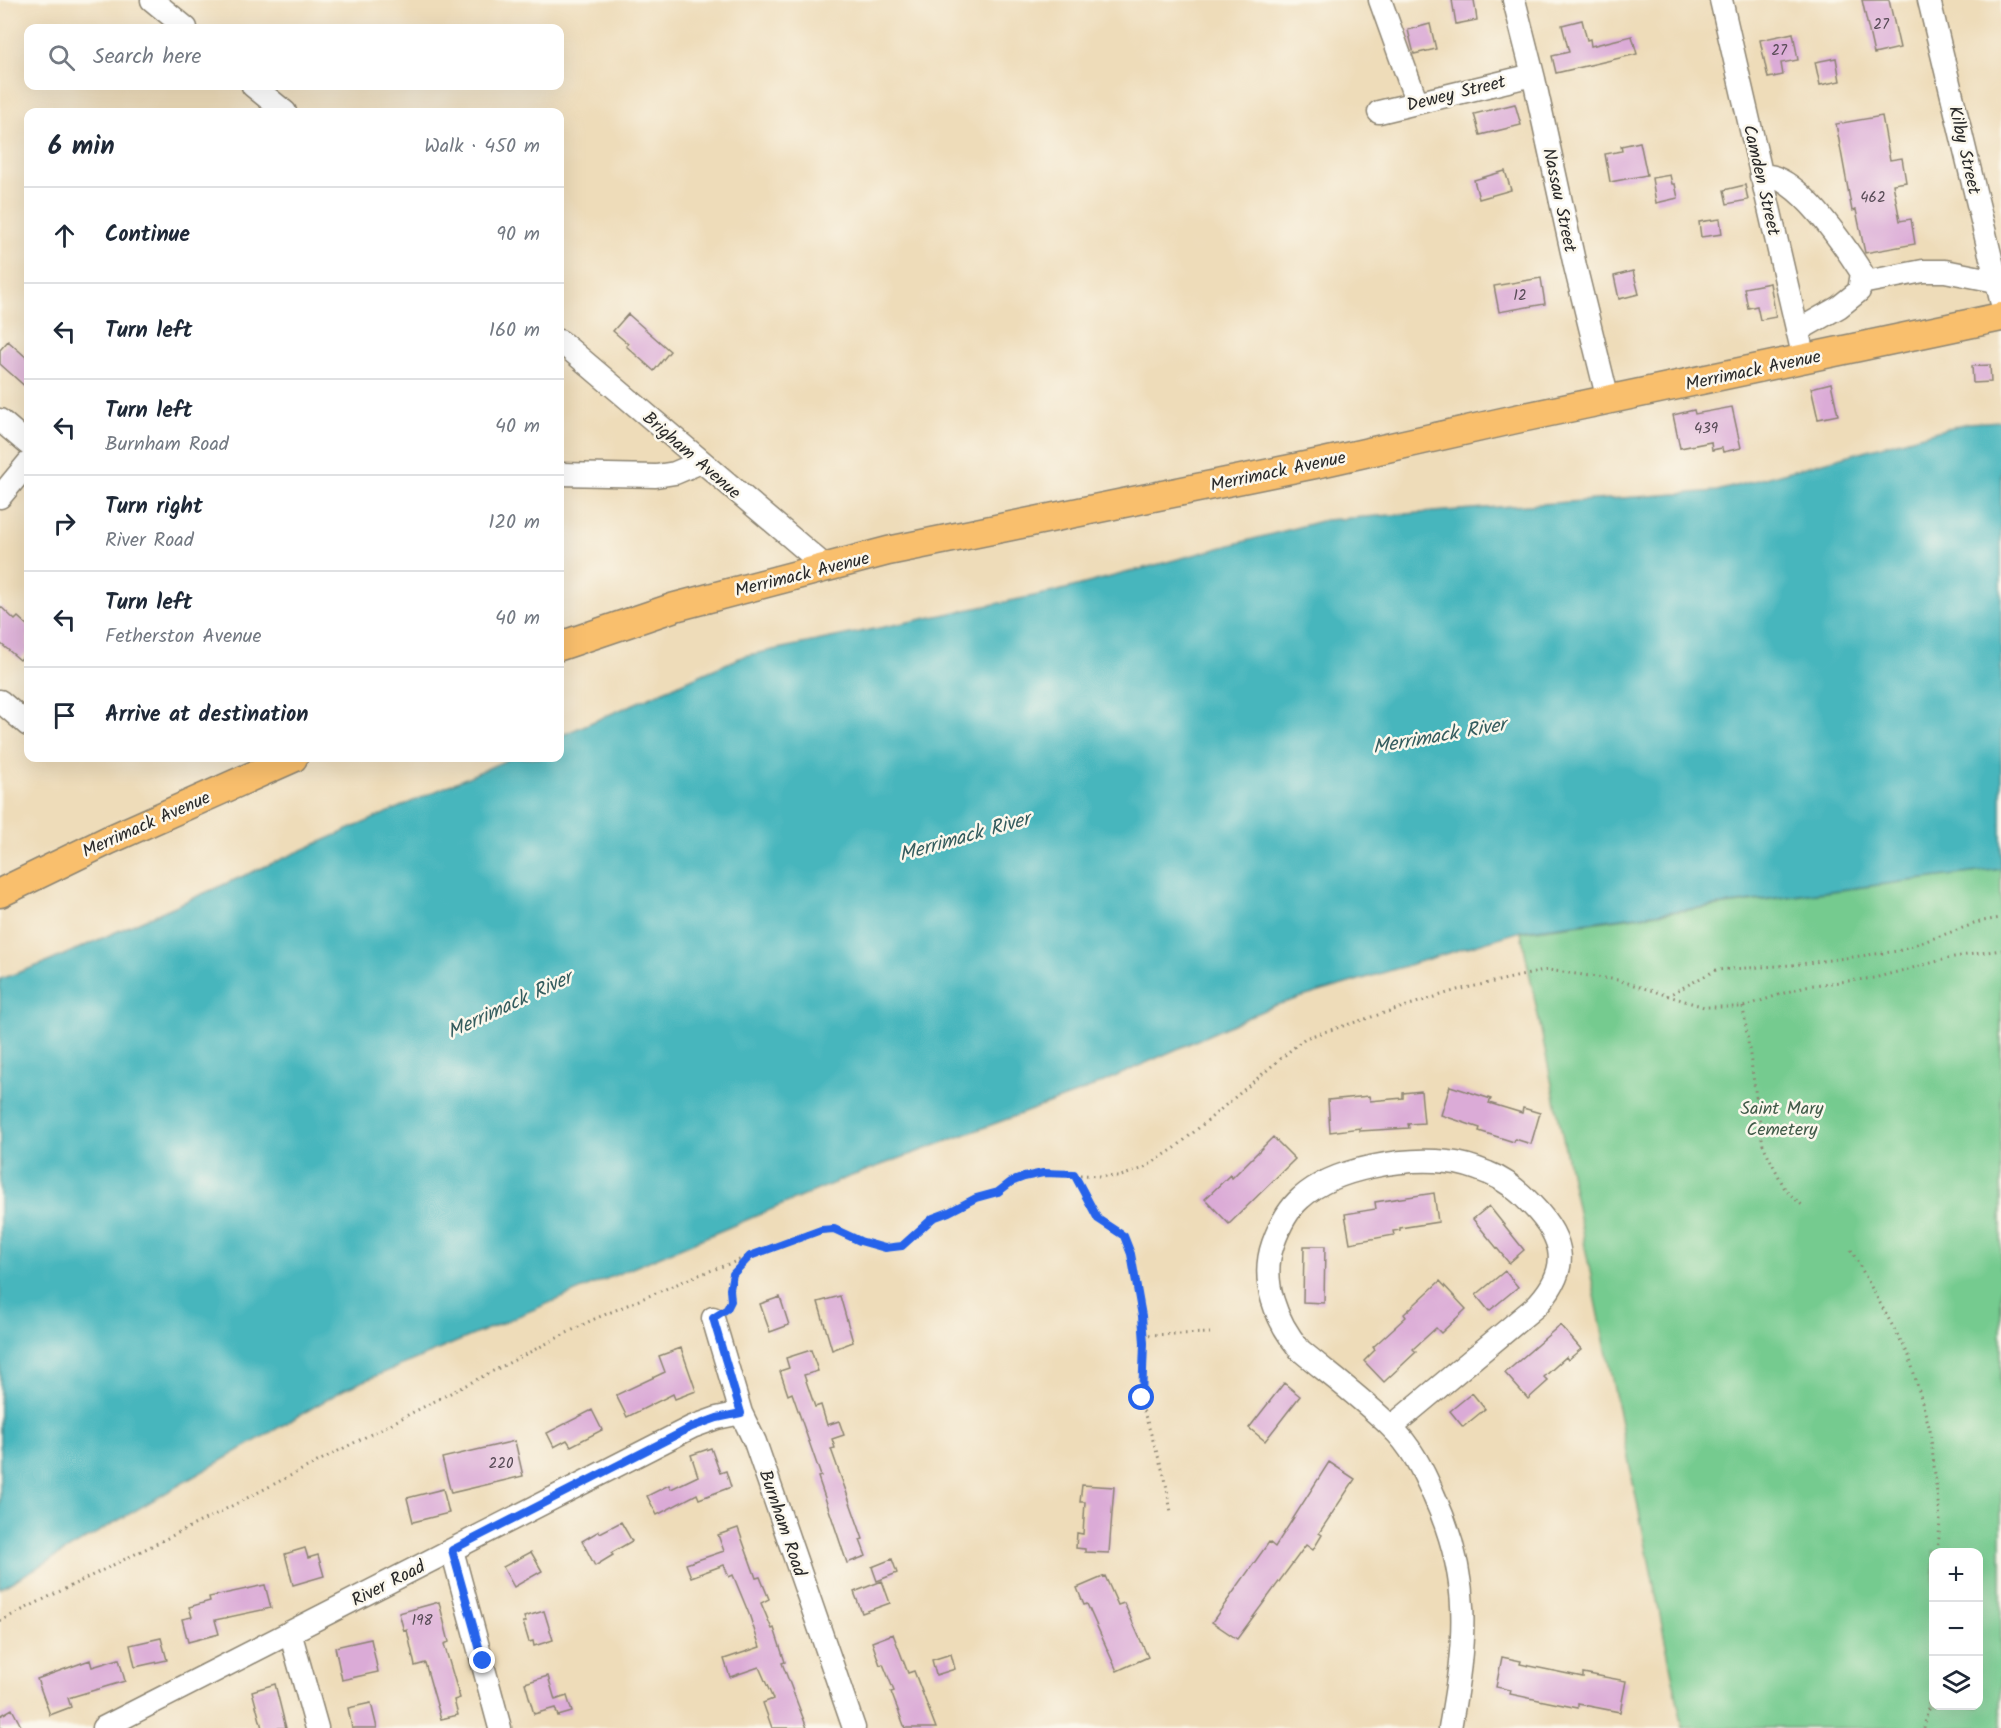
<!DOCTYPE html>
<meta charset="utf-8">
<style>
body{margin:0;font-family:Kalam,sans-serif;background:#f2f2f3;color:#1f2937}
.controls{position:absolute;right:18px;bottom:18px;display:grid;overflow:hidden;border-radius:12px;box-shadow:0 6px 24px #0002}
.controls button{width:54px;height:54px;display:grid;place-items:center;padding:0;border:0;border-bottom:2px solid #e0e1e3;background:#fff;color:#1f2937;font:30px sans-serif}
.stop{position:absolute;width:18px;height:18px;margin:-14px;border:4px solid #2563eb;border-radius:50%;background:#fff}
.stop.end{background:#2563eb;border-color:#fff;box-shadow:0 2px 6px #0008}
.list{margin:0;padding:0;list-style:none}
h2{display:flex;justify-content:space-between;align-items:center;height:78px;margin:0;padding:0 24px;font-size:26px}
h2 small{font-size:20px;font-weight:400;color:#747a83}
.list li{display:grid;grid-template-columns:39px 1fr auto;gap:18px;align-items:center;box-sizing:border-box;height:96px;padding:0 24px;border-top:2px solid #e0e1e3}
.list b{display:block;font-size:22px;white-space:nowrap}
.list p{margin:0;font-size:20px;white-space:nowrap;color:#747a83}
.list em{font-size:20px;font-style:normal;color:#747a83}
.icon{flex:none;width:33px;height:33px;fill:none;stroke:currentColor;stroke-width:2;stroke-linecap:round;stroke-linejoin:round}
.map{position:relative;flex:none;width:2001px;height:1728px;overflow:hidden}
.search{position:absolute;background:#fff;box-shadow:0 6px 24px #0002;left:24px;top:24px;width:540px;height:66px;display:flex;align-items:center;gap:15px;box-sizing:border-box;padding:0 21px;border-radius:12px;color:#747a83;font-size:22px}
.panel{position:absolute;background:#fff;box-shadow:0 6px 24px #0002;left:24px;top:108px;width:540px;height:654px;border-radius:12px}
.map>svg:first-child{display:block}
.green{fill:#75cb8f;stroke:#507b5d;stroke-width:1.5;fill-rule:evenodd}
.water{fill:#46b6bd;stroke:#387074;stroke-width:1.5}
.building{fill:#dbabd7}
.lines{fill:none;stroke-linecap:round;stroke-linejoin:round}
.minor-casing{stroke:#8c8472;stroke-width:25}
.major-casing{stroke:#8c8472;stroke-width:31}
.path{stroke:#8c8472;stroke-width:3;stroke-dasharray:1.5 4.5;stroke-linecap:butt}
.minor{stroke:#fff;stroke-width:22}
.major{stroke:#f9bf6d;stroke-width:28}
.route{stroke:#2563eb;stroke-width:8}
.labels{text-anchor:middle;stroke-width:5;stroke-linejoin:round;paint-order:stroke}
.number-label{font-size:15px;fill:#574b56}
.street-label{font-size:18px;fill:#2b2b2b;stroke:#fbf7ec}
.park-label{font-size:18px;fill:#415b49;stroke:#fbf7ec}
.water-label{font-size:20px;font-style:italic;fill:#345c5e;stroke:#fbf7ec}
</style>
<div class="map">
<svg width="2001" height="1728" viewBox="0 0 2001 1728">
<rect width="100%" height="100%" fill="#fbf7ec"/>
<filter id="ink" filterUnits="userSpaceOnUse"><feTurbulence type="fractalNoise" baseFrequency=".0167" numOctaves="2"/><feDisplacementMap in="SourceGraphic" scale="12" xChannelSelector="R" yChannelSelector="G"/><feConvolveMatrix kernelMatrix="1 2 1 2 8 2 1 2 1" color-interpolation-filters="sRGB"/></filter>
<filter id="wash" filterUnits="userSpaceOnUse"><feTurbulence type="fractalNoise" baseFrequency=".008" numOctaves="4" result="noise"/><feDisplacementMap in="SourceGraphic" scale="24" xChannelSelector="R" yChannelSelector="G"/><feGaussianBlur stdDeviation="1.35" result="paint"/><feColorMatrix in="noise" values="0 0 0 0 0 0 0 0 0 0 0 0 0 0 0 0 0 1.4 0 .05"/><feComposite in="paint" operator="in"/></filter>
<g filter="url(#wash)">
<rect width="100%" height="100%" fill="#eedcb9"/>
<path class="green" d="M 2001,869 L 2001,1728 L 1683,1728 L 1521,932 ZM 1934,1552 L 1978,1552 L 1978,1706 L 1934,1706 Z"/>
<path class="water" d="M 2001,421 L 2001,869 L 1521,931 L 1273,1006 L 1081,1092 L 846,1178 L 345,1389 L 0,1589 L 0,979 L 48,962 L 511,758 L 560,758 L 560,736 L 744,656 L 1058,591 L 1325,520 L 1717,491 L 1967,423 Z"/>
<g id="blocks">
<path class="building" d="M 1452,0 L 1474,0 L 1477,20 L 1456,24 Z
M 1862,0 L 1889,0 L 1900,48 L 1874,54 Z
M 1582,20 L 1587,40 L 1590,39 L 1591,46 L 1632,36 L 1637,54 L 1556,73 L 1552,56 L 1569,52 L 1562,25 Z
M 1430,24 L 1436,49 L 1414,54 L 1408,30 Z
M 1793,33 L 1798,60 L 1781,63 L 1783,75 L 1768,78 L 1760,40 Z
M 1836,58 L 1840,81 L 1820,85 L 1815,62 Z
M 1515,104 L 1521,125 L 1480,135 L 1474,114 Z
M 1882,116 L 1890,160 L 1902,158 L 1906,182 L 1893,184 L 1900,221 L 1911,219 L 1915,244 L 1865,253 L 1856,210 L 1852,211 L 1836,124 Z
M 1640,142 L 1647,175 L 1610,182 L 1605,154 L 1622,151 L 1621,146 Z
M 1505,171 L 1511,190 L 1479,199 L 1474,180 Z
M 1670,175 L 1672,184 L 1675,184 L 1678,198 L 1656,203 L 1652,178 Z
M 1745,185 L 1748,200 L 1727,204 L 1724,190 Z
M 1720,219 L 1722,234 L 1701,237 L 1699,222 Z
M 1633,271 L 1639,294 L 1619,299 L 1614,276 Z
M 1541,278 L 1545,304 L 1499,312 L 1494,286 Z
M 1770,283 L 1776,317 L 1760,320 L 1757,306 L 1748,308 L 1744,288 Z
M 628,314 L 670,351 L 654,371 L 626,346 L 628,344 L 613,331 Z
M 8,341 L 28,359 L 28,389 L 0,364 L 0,350 Z
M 1990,365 L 1991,382 L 1973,383 L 1972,366 Z
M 1831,383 L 1838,415 L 1818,419 L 1811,388 Z
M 1732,407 L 1741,448 L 1723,452 L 1722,448 L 1712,450 L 1711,442 L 1680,448 L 1673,415 L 1694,410 L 1695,414 Z
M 0,606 L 15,620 L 18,617 L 28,626 L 28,651 L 20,660 L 0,643 Z
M 1450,1086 L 1491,1099 L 1489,1103 L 1522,1113 L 1523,1108 L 1540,1113 L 1531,1144 L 1515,1139 L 1514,1142 L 1479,1131 L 1480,1128 L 1441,1115 Z
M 1421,1091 L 1424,1123 L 1408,1124 L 1409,1128 L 1360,1131 L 1360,1128 L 1330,1132 L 1328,1100 L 1369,1096 L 1370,1101 L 1403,1098 L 1403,1093 Z
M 1273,1137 L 1295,1159 L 1229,1224 L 1205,1199 L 1230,1175 L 1232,1178 Z
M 1434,1193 L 1438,1222 L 1400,1228 L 1400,1230 L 1393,1231 L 1394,1235 L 1350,1243 L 1345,1214 L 1376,1209 L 1375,1202 Z
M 1489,1206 L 1524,1250 L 1509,1263 L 1473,1219 Z
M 1304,1246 L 1325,1246 L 1324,1303 L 1303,1302 Z
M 1505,1271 L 1518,1287 L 1489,1311 L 1476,1295 Z
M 1440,1281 L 1466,1309 L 1441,1333 L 1436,1328 L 1413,1349 L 1416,1352 L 1384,1382 L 1364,1361 L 1375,1350 L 1373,1347 L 1406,1317 L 1404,1314 Z
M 840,1296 L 853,1342 L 832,1350 L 818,1302 Z
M 780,1297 L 789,1325 L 770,1332 L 760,1304 Z
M 1560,1325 L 1581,1349 L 1568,1360 L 1566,1357 L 1544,1377 L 1548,1381 L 1528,1399 L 1505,1373 Z
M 681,1348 L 696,1391 L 675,1399 L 673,1394 L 627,1417 L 616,1395 L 665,1372 L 659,1356 Z
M 811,1350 L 818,1371 L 804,1375 L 815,1407 L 821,1405 L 827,1425 L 839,1421 L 844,1435 L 832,1439 L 835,1448 L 831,1449 L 863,1539 L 860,1540 L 866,1556 L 847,1563 L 818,1477 L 821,1476 L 792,1393 L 788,1395 L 780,1371 L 789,1368 L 786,1358 Z
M 1284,1383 L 1300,1396 L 1265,1441 L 1249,1428 Z
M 1472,1393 L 1485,1409 L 1463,1427 L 1450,1411 Z
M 592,1410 L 602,1430 L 571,1446 L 567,1440 L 554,1447 L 547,1433 Z
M 515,1441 L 523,1476 L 451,1493 L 442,1458 Z
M 711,1448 L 720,1473 L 726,1471 L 731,1487 L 699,1499 L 697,1494 L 657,1515 L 647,1496 L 669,1485 L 671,1489 L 698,1476 L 691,1455 Z
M 1329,1462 L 1355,1479 L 1319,1533 L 1322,1535 L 1313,1550 L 1306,1545 L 1237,1639 L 1212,1622 L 1269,1542 L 1275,1547 Z
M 1082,1485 L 1114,1487 L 1109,1553 L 1085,1552 L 1085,1549 L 1076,1548 L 1077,1533 L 1083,1534 L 1085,1502 L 1080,1502 Z
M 443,1489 L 449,1513 L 413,1522 L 407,1498 Z
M 621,1522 L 632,1541 L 611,1553 L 613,1555 L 595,1566 L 582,1541 L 599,1531 L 600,1533 Z
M 738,1528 L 756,1578 L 760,1577 L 769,1599 L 761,1603 L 772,1629 L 774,1628 L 785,1662 L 782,1663 L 807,1728 L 772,1728 L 763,1703 L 773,1699 L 759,1667 L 730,1677 L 724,1659 L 760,1647 L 749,1614 L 733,1575 L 729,1577 L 724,1565 L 691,1577 L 686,1564 L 724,1551 L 718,1535 Z
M 305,1548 L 308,1558 L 318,1555 L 324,1576 L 293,1585 L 285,1554 Z
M 531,1552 L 542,1571 L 514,1587 L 503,1567 Z
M 892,1559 L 897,1573 L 877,1581 L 872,1567 Z
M 1105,1576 L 1118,1605 L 1124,1603 L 1148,1657 L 1117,1671 L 1087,1604 L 1084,1605 L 1077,1588 Z
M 882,1581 L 890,1603 L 862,1613 L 854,1592 Z
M 265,1585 L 271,1608 L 215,1620 L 219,1634 L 188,1642 L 182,1619 L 192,1617 L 189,1607 L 210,1601 L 209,1597 Z
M 439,1602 L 449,1642 L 444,1644 L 460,1698 L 454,1700 L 458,1715 L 441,1719 L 425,1663 L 415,1666 L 407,1630 L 404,1631 L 399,1613 Z
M 544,1611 L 553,1640 L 534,1646 L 533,1641 L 529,1642 L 523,1622 L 526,1622 L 524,1617 Z
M 893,1634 L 908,1673 L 914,1671 L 936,1728 L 905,1728 L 891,1692 L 894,1691 L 883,1664 L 880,1665 L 872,1642 Z
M 161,1638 L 167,1660 L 135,1667 L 130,1645 Z
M 371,1639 L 378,1672 L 342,1680 L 335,1647 Z
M 951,1654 L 955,1669 L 936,1675 L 932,1660 Z
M 1502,1657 L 1521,1661 L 1520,1664 L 1583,1677 L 1583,1673 L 1626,1681 L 1620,1712 L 1578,1704 L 1578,1708 L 1510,1694 L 1511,1690 L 1496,1687 Z
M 119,1659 L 125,1681 L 68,1698 L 71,1707 L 50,1715 L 37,1679 L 90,1660 L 92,1667 Z
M 548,1676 L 555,1700 L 567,1696 L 572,1712 L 558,1716 L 555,1708 L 534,1714 L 525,1683 Z
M 275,1684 L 286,1728 L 262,1728 L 252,1691 Z
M 371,1703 L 377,1728 L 352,1728 L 348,1708 Z
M 12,1709 L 22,1728 L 0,1728 L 0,1716 Z"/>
</g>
</g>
<g filter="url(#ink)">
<use href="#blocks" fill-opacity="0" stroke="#8c8472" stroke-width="1.5"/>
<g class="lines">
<g class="minor-casing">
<path id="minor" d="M 152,0 L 186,28
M 1380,0 L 1417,103
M 1514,0 L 1534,79 L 1575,266 L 1608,400
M 1721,0 L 1804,359
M 1929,0 L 2001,300
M 253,86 L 285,112
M 1379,112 L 1533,75
M 1761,176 C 1794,169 1846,248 1862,273 L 1859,291 L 1839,307 L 1797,331
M 1861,283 L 1923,271 L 1945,271 L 1996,281
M 560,341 L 826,567
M 0,420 L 28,444
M 560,474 L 656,476 L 675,473 L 701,462
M 0,497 L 28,463
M 0,701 L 28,725
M 713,1318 L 741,1413 L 755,1442 L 854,1728
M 1391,1427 L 1535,1307 C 1571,1270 1566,1240 1532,1205 C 1520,1192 1504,1179 1488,1173 C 1476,1168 1461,1163 1448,1162 C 1405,1157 1334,1168 1301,1198 C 1287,1210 1279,1227 1273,1244 C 1260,1281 1276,1321 1300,1350 C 1330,1375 1363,1399 1391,1427 C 1411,1446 1423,1470 1434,1496 C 1472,1579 1466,1640 1450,1728
M 452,1550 L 500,1728
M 290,1632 L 317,1728
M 103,1728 L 692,1427 L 717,1418 L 741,1413"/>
</g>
<g class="major-casing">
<path id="major" d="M 560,646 L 675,607 L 888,551 L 1320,463 L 1516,419 L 2001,317
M 0,893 L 109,840 L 293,758"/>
</g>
<path class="path" d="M 1667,996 L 1716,970 L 1792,965 L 1898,951 L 1982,921 L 2001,918
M 1743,1007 L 1763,1145 L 1786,1191 L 1803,1206
M 1074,1175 L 1098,1219 L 1124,1237 L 1131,1254 L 1142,1316 L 1144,1355 L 1142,1406 L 1165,1478 L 1171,1512
M 1851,1250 L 1909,1356 L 1930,1430 L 1940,1520 L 1938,1552
M 728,1307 C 737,1287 724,1279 746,1259
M 1143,1335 L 1210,1333
M 0,1621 L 218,1513 L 592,1320 L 696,1276 L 821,1230 L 834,1229 L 860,1241 L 885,1248 L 902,1246 L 933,1218 L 949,1212 L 976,1198 L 1004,1189 L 1011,1182 L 1024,1177 L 1043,1173 L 1118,1177 L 1144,1168 L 1175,1148 L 1305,1038 L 1457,990 L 1548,970 L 1618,980 L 1704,1007 L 1743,1007 L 1805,986 L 1874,978 L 1954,957 L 2001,950
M 1924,1728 L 1931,1694 L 1934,1640"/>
<use href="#minor" class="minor"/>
<use href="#major" class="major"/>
</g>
</g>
<g class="lines" filter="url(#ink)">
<path class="route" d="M 483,1661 L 452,1550 L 692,1427 L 717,1418 L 741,1413 L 713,1318 L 727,1309 L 731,1301 L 730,1289 L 733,1274 L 750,1256 L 821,1230 L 834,1229 L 860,1241 L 885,1248 L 902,1246 L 933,1218 L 949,1212 L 976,1198 L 998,1192 L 1011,1182 L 1024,1177 L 1043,1173 L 1074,1174 L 1098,1219 L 1124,1236 L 1131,1254 L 1142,1316 L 1144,1343 L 1142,1398"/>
</g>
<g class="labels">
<g class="number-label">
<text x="1881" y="29">27</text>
<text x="1779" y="55">27</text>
<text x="1873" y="202">462</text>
<text x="1520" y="300">12</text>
<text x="1706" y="433">439</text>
<text x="501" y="1468">220</text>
<text x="422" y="1625">198</text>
</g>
<g class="street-label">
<text transform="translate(1456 93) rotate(-14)" y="6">Dewey Street</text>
<text transform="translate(1965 150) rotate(77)" y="6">Kilby Street</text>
<text transform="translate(1762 180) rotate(77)" y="6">Camden Street</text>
<text transform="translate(1560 200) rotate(78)" y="6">Nassau Street</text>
<text transform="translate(1753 370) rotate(-12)" y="6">Merrimack Avenue</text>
<text transform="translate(692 455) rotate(41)" y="6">Brigham Avenue</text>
<text transform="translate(1278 471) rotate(-12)" y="6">Merrimack Avenue</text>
<text transform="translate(802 574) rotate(-14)" y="6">Merrimack Avenue</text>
<text transform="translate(146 824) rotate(-24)" y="6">Merrimack Avenue</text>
<text transform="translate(783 1523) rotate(71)" y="6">Burnham Road</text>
<text transform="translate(388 1583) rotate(-27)" y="6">River Road</text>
</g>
<g class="park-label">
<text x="1782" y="1114">Saint Mary<tspan x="1782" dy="21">Cemetery</tspan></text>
</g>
<g class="water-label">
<text transform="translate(1439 735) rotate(-10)" y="7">Merrimack River</text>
<text transform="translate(964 836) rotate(-16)" y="7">Merrimack River</text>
<text transform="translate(509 1004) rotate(-25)" y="7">Merrimack River</text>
</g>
</g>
</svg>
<div class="controls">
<button>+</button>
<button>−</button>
<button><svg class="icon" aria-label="layers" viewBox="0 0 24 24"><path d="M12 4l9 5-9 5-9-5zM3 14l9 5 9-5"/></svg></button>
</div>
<div class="stop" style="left:1142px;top:1398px"></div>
<div class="stop end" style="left:483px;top:1661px"></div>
<div class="search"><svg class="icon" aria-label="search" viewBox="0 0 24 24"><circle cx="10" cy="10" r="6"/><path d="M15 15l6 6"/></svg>Search here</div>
<section class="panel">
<h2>6 min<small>Walk · 450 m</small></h2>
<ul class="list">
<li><svg class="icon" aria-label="ahead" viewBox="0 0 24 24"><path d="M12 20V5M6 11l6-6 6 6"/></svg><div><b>Continue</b></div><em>90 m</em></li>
<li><svg class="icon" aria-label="left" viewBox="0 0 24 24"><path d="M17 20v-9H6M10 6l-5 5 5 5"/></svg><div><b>Turn left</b></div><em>160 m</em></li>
<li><svg class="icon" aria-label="left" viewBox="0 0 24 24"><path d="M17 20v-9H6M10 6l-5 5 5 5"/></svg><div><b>Turn left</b><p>Burnham Road</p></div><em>40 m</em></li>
<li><svg class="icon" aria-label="right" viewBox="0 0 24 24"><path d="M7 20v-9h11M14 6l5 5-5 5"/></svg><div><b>Turn right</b><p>River Road</p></div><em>120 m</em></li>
<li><svg class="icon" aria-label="left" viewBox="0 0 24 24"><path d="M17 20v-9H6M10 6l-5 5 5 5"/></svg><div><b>Turn left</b><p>Fetherston Avenue</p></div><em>40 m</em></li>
<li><svg class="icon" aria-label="arrive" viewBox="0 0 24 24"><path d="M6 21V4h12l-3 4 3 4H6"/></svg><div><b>Arrive at destination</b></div></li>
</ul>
</section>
</div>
